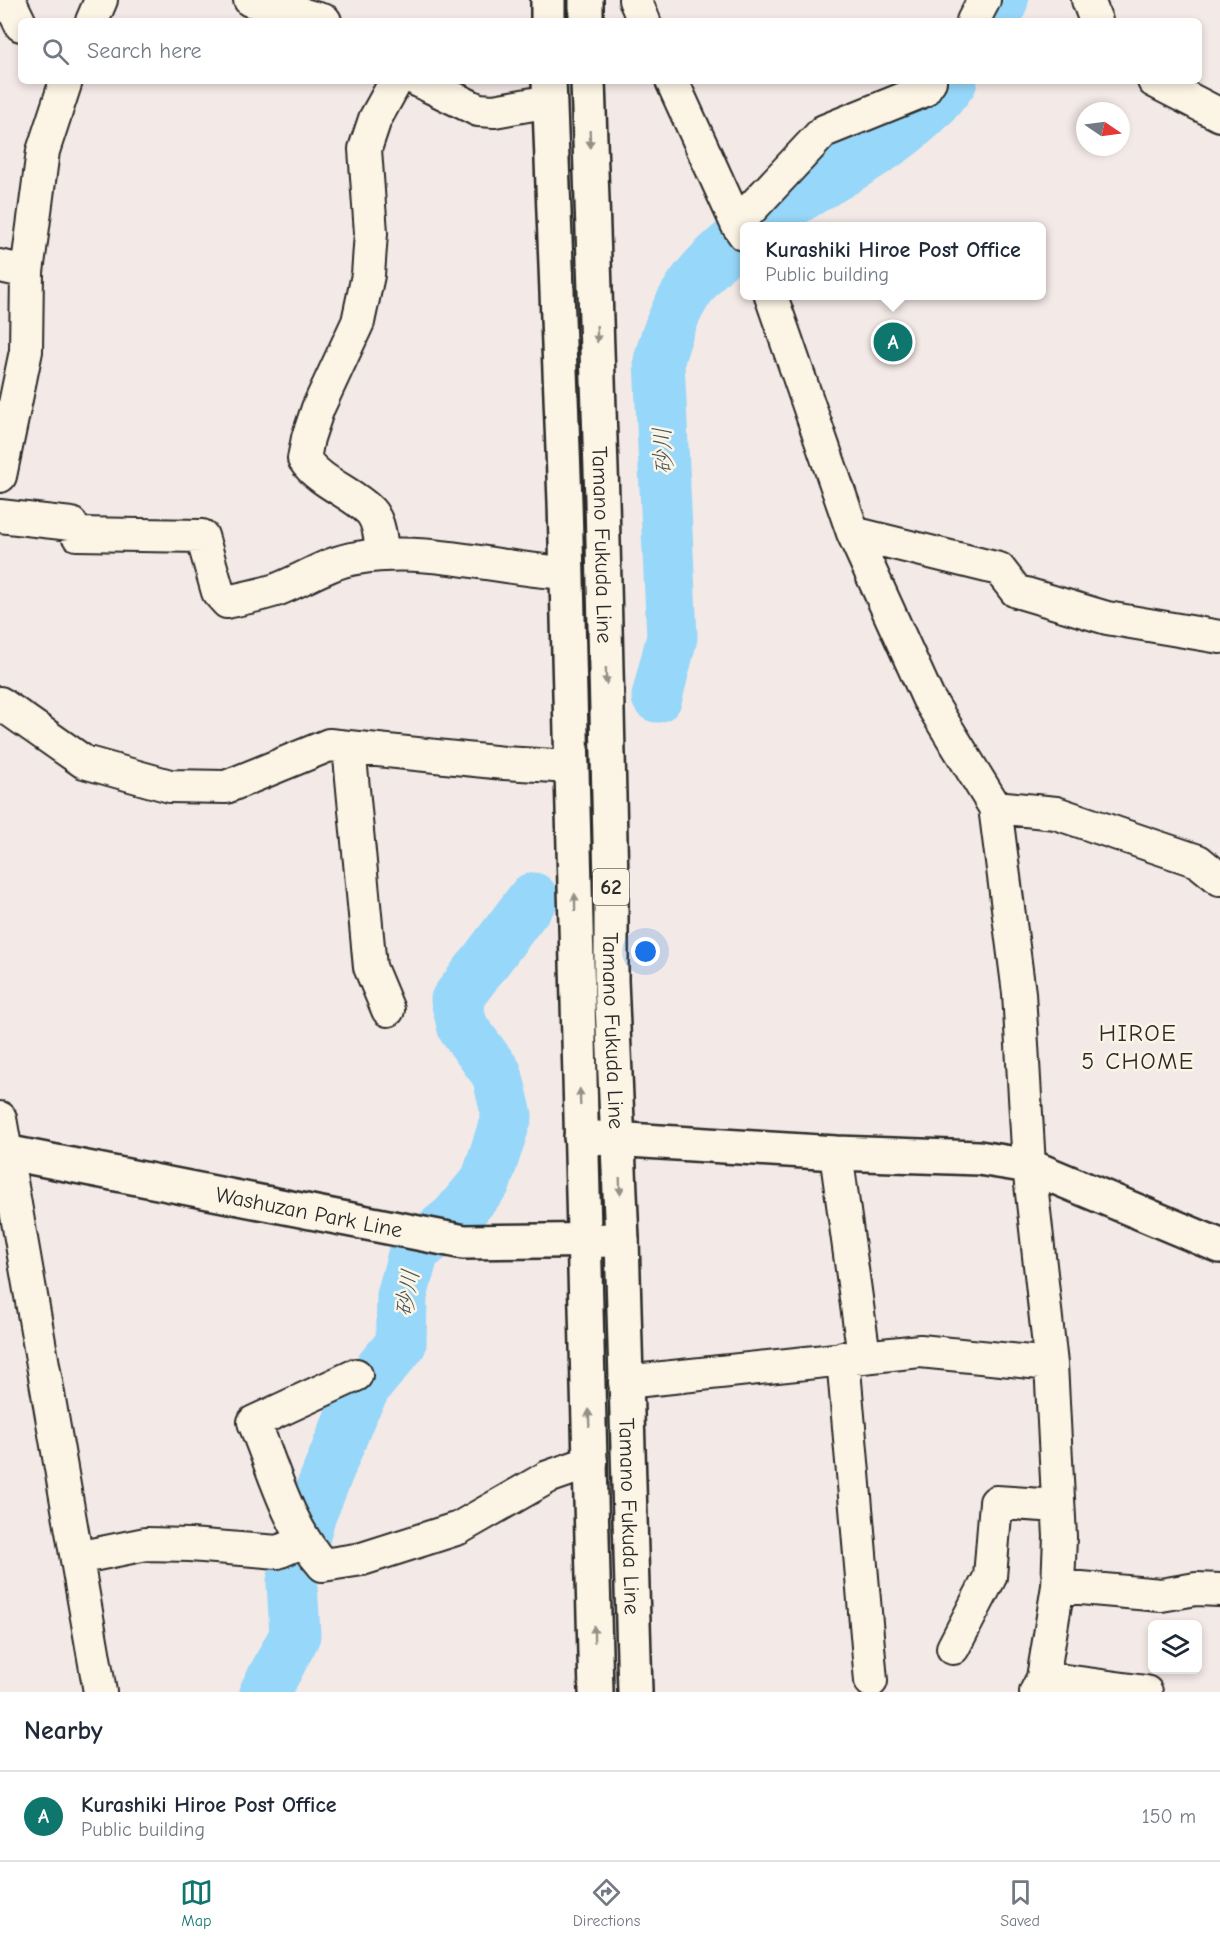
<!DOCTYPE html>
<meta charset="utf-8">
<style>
body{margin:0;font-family:"Comic Neue","Klee One",sans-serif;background:#f2f2f3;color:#1f2937}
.controls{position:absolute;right:18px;bottom:18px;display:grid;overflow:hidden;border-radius:9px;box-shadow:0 3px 9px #0003}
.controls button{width:54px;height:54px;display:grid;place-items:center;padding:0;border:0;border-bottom:2px solid #e0e1e3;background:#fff;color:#1f2937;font:30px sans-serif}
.compass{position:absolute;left:1076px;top:102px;width:54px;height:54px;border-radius:50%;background:#fff;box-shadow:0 3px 9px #0003;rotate:103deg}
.you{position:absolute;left:646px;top:952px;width:21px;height:21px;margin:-15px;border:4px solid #fff;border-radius:50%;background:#1a73e8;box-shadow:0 0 0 9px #1a73e833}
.badge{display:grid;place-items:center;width:39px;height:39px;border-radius:50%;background:#0f766e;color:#fff;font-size:20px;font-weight:700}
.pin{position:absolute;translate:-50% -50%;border:3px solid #fff;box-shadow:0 2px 6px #0006}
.popup{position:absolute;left:740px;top:222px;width:306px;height:78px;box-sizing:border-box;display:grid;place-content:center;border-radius:9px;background:#fff;filter:drop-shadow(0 2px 4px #0005);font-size:20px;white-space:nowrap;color:#747a83}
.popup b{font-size:22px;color:#1f2937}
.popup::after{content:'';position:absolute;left:50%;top:100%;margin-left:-12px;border:12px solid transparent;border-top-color:#fff}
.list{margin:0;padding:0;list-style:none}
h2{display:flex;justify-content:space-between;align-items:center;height:78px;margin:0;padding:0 24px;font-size:26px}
h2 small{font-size:20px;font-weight:400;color:#747a83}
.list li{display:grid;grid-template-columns:39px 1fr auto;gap:18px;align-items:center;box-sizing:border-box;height:90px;padding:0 24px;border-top:2px solid #e0e1e3}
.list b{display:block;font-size:22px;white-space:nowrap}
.list p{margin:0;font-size:20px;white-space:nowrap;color:#747a83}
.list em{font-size:20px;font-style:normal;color:#747a83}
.icon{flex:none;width:33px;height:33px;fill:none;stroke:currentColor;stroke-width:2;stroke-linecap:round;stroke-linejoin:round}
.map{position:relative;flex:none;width:1220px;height:1692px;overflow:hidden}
.search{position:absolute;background:#fff;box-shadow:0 3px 9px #0003;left:18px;right:18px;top:18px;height:66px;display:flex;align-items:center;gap:15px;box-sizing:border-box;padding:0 21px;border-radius:9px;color:#747a83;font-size:22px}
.sheet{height:168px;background:#fff}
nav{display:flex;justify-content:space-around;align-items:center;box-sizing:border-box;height:84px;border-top:2px solid #e0e1e3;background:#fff;font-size:16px;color:#747a83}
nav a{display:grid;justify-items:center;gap:3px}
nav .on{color:#0f766e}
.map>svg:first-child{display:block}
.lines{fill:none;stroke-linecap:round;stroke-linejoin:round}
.river{stroke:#97d7f9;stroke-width:51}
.minor-casing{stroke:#2b2b2b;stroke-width:36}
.tertiary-casing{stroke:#2b2b2b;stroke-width:38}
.secondary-casing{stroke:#2b2b2b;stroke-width:38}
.primary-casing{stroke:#2b2b2b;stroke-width:38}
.minor{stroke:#fcf5e5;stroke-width:32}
.tertiary{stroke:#fcf5e5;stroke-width:33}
.secondary{stroke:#fcf5e5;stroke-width:33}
.primary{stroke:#fcf5e5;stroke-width:33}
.oneway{fill:#949088}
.labels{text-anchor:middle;stroke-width:5;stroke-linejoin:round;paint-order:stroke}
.shield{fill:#fcf5e5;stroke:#6a6863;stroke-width:1.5}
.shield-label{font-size:21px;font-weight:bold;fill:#2b2b2b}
.street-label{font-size:22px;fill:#2b2b2b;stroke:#fcf5e5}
.water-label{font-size:24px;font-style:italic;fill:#46565e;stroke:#fcf5e5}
.neighbourhood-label{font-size:24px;letter-spacing:1.5px;fill:#2b2b2b;stroke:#fcf5e5}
</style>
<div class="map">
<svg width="1220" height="1692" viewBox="0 0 1220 1692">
<rect width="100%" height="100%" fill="#f3e9e6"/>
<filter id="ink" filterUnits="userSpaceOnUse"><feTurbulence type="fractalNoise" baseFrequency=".0167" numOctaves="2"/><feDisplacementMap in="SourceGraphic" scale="12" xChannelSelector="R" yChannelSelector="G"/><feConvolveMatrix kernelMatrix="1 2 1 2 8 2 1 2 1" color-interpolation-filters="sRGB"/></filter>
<g filter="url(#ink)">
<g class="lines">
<path class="river" d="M 995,21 L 1003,0
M 755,226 C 819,178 905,149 952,81
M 657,697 L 672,637 L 659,361 C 674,302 696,271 744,234
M 265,1692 L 295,1635 L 292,1582 L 310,1517 L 352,1412 L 366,1386 L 401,1344 L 402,1296 L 414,1251 L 455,1218 L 486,1181 L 507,1116 L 497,1074 L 463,1028 L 456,1000 L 533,898"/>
<g class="minor-casing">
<path id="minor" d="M 9,0 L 21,25
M 250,0 L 325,21
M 635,0 L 644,21
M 1088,0 L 1096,21
M 92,21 L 101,0
M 973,21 L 984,0
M 419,81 L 478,110 L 494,111 L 550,101
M 672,81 L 737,224 L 744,234
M 1154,81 L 1220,115
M 737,224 L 824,131 L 923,91 L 930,81
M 0,266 L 27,272
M 771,296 L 853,533 L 928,698 L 995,807 L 1019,993 L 1029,1166 L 1051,1364 L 1060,1537 L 1058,1586 L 1043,1678 L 1036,1692
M 0,476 L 26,351 L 27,272 L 43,151 L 66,81
M 0,516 L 71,524 L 77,534 L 202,536 L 218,592 L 227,602 C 243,598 261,595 276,590 C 303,580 328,562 357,558 C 429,546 496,569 567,573
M 853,533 L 999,569 L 1016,591 L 1107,618 L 1220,637
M 382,555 C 381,541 380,522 370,511 C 350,491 320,483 304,459 L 308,438 L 318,408 L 358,322 L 368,275 L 371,233 L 365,149 L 375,119 L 396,81
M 0,703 L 84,762 L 170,786 L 226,787 L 329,745 L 504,763 L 572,767
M 349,747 L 370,967 L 388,1010
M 995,807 L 1056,813 L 1198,861 L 1220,879
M 0,1118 L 100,1692
M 836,1153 L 864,1356
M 843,1358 L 871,1681
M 356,1375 L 254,1422 C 274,1470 288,1526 323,1565 L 362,1559 L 459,1528 L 548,1477 L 591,1462
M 625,1382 L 920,1351 L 1051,1364
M 77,1558 L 146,1544 L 190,1545 L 278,1552 L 304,1541
M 1058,1586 L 1161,1595 L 1196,1589 L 1220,1590
M 953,1648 L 990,1577 L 996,1502 L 1058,1506
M 1043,1678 L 1146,1692"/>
</g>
<g class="tertiary-casing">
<path id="tertiary" d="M 581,1137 L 836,1153 L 979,1158 L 1029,1166 L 1220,1246"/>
</g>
<g class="secondary-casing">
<g id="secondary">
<path id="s1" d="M 0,1151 L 464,1242 L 622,1240"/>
</g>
</g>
<g class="primary-casing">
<g id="primary">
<path d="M 548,0 L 548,21"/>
<path d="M 586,0 L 586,21"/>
<path d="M 549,81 L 565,502 L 596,1692"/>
<path id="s2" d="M 588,81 L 602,499 L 611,882 L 611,980 L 622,1240 L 635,1692"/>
</g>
</g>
<use href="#minor" class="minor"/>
<use href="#tertiary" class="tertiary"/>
<use href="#secondary" class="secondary"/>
<use href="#primary" class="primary"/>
</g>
<defs><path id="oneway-solid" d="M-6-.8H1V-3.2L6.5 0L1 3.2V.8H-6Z" transform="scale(1.5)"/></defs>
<g class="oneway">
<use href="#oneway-solid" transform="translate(590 139) rotate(88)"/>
<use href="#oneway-solid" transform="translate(597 334) rotate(88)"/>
<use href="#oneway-solid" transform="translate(606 676) rotate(89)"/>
<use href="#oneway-solid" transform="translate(575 902) rotate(-91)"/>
<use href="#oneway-solid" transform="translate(580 1097) rotate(-92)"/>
<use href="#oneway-solid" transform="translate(620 1186) rotate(88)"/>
<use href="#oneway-solid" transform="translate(589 1418) rotate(-92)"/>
<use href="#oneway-solid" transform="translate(594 1634) rotate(-91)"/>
</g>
</g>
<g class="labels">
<rect class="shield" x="593" y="869" width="36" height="36" rx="4.5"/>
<g class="shield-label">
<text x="611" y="894">62</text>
</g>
<g class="street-label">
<text dy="8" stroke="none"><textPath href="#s2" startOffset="464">Tamano Fukuda Line</textPath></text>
<text dy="8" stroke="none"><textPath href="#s2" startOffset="950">Tamano Fukuda Line</textPath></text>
<text dy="8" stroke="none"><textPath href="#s1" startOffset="315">Washuzan Park Line</textPath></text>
<text dy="8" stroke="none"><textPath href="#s2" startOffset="1436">Tamano Fukuda Line</textPath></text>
</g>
<g class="water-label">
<text transform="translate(663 451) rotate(-93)" y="8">砂川</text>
<text transform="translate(407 1293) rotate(-81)" y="8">砂川</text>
</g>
<g class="neighbourhood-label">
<text x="1138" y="1041">HIROE<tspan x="1138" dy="28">5 CHOME</tspan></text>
</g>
</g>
</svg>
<div class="controls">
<button><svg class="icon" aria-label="layers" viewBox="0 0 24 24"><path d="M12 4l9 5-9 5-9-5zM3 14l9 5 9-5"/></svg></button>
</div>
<svg class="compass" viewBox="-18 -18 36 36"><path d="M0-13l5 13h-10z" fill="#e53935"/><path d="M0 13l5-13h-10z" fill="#747a83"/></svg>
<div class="you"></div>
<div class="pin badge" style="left:893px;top:342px">A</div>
<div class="popup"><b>Kurashiki Hiroe Post Office</b>Public building</div>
<div class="search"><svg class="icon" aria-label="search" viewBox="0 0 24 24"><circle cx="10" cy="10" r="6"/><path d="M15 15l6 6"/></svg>Search here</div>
</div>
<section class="sheet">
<h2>Nearby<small></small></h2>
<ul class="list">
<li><span class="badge">A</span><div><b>Kurashiki Hiroe Post Office</b><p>Public building</p></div><em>150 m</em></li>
</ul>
</section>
<nav>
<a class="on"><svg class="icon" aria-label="map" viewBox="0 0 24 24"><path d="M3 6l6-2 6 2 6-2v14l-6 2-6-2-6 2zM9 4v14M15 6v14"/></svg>Map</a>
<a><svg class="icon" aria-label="directions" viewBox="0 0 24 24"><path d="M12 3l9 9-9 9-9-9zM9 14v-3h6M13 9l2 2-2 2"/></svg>Directions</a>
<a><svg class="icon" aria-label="saved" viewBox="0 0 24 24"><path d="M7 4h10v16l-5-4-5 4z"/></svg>Saved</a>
</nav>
